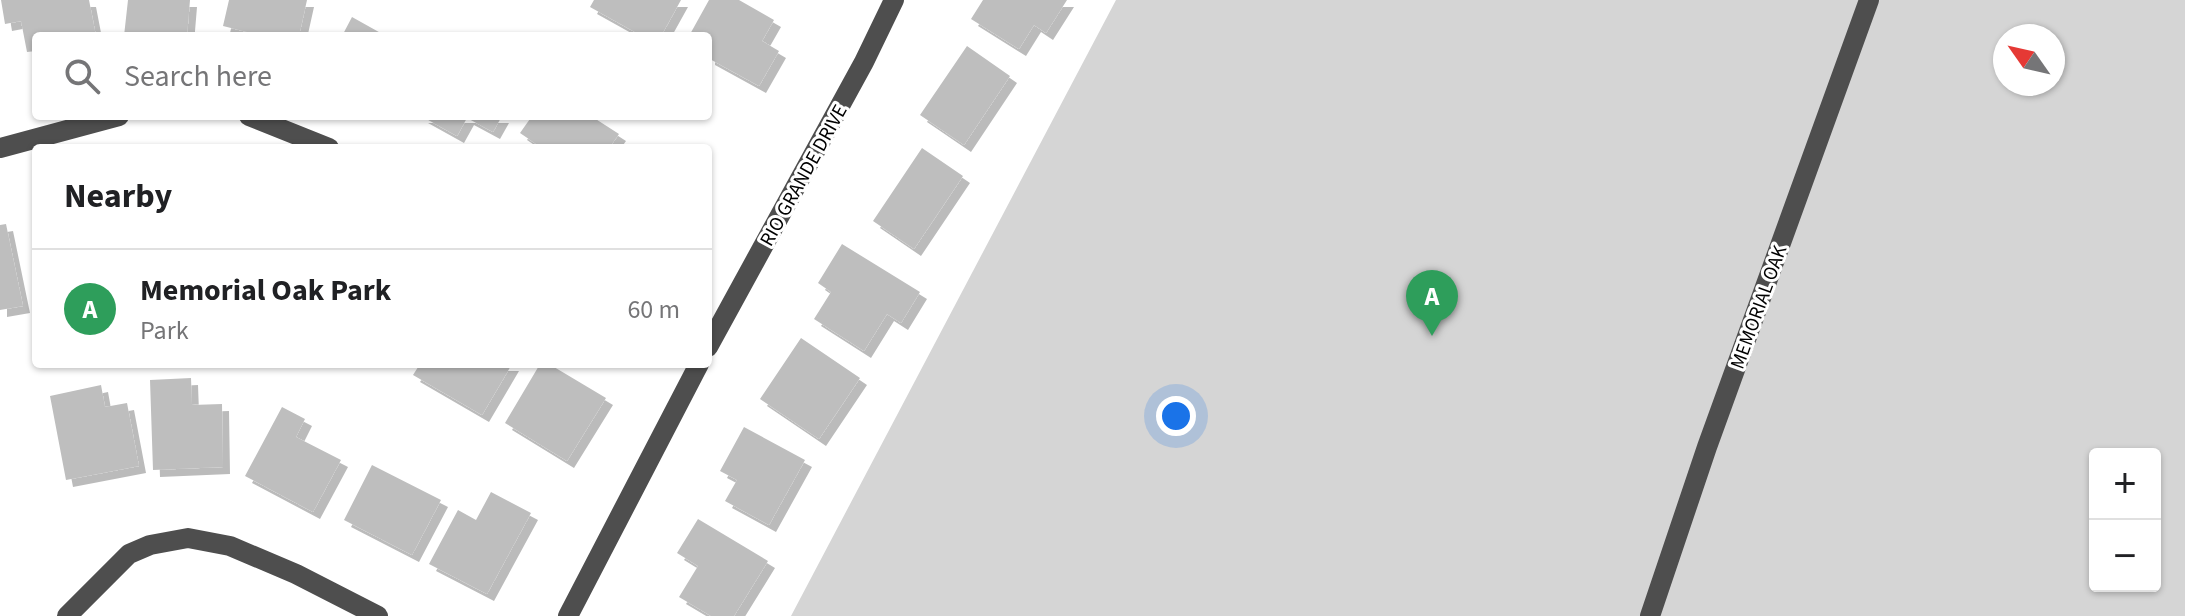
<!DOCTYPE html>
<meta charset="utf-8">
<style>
body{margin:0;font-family:"Source Sans 3",sans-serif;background:#f2f2f2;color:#202124}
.controls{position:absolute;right:24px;bottom:24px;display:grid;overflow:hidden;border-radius:8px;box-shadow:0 2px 6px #0004}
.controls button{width:72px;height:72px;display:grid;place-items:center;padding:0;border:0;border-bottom:2px solid #e0e0e0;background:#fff;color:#202124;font:40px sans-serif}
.compass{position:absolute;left:1993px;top:24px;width:72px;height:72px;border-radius:50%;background:#fff;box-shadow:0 2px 6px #0004;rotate:304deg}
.you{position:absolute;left:1176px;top:416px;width:28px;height:28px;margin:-20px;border:6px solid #fff;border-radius:50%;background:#1a73e8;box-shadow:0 0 0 12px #1a73e833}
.badge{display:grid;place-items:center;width:52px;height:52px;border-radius:50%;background:#2563eb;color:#fff;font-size:26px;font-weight:700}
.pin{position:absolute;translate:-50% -66px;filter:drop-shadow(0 2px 4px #0008)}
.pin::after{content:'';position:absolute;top:42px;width:28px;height:24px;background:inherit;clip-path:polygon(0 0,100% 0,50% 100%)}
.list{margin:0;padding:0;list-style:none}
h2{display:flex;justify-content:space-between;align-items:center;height:104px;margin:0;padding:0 32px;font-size:34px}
h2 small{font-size:26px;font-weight:400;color:#757577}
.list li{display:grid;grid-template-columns:52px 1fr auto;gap:24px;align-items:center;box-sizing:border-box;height:120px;padding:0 32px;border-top:2px solid #e0e0e0}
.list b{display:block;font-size:30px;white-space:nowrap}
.list p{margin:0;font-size:26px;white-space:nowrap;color:#757577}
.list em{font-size:26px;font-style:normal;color:#757577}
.icon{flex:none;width:44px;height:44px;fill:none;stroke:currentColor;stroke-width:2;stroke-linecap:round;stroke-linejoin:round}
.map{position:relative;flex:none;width:2185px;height:616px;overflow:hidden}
.search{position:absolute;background:#fff;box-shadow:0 2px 6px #0004;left:32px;top:32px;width:680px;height:88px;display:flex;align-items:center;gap:20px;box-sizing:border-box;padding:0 28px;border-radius:8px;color:#757577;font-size:30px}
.panel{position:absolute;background:#fff;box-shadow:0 2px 6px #0004;left:32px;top:144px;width:680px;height:224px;border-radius:8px}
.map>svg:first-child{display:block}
.green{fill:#d5d5d5;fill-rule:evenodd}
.building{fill:#bebebe;filter:url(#shadow)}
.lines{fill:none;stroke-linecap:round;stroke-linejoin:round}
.minor{stroke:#4e4e4e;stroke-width:20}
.labels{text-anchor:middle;stroke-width:6;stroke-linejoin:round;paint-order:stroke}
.street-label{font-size:20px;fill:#000;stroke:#fff}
</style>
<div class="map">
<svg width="2185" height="616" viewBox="0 0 2185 616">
<defs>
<filter id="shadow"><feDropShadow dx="7" dy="7" stdDeviation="0" flood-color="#0004"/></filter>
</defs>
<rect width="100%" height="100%" fill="#fff"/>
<path class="green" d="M 1116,0 L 2185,0 L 2185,616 L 791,616 ZM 2005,36 L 2053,36 L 2053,84 L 2005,84 ZM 2095,454 L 2155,454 L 2155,586 L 2095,586 Z"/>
<path class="building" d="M 1,0 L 89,0 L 96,36 L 36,36 L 36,51 L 27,52 L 21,21 L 5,24 Z
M 128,0 L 190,0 L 187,36 L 124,36 Z
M 229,0 L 307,0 L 299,36 L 255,36 L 255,34 L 223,26 Z
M 594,0 L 681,0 L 661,36 L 642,36 L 590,7 Z
M 709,0 L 739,0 L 774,20 L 762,41 L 779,51 L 759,86 L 708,58 L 708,36 L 689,36 Z
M 983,0 L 1067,0 L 1046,33 L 1034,25 L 1019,49 L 971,19 Z
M 352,17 L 386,36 L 342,36 Z
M 967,46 L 1010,76 L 964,145 L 920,115 Z
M 421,116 L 502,116 L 493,132 L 467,118 L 457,136 Z
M 532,116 L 591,116 L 619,134 L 609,148 L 542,148 L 520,133 Z
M 922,148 L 963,176 L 914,249 L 873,221 Z
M 6,224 L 23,306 L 0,310 L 0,225 Z
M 842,244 L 920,292 L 901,323 L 887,314 L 864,351 L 814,319 L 831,292 L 818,283 Z
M 801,338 L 860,378 L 819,439 L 760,399 Z
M 420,364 L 512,364 L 482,415 L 413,375 Z
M 540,364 L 549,364 L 606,398 L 567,461 L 505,423 Z
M 191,378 L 192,405 L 222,404 L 223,467 L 153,470 L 150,380 Z
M 101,385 L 105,407 L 127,403 L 139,466 L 66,480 L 50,396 Z
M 282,407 L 305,419 L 296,437 L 341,460 L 313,512 L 245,476 Z
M 744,427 L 805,460 L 769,525 L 725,501 L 737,480 L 720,471 Z
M 372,465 L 441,500 L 412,555 L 344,520 Z
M 491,492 L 531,513 L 487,594 L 429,564 L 458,510 L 476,520 Z
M 698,519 L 768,561 L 734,616 L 711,616 L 679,597 L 698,566 L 677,553 Z"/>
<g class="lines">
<path class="minor" d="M 249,116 L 329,148
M 0,148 L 119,116
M 708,347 L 864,62 L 894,0
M 67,616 L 129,554 L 150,545 L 188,538 L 230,546 L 296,574 L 378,616
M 568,616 L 699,364
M 1650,616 L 1707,447 L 1869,0"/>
</g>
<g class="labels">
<g class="street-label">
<text transform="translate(803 175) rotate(-61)" y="7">RIO GRANDE DRIVE</text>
<text transform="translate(1758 307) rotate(-70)" y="7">MEMORIAL OAK</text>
</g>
</g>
</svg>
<div class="controls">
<button>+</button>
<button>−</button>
</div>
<svg class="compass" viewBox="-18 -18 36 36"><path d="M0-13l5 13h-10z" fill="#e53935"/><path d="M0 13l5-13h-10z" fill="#757577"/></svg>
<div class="you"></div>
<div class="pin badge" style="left:1432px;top:336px;background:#2e9e5b">A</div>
<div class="search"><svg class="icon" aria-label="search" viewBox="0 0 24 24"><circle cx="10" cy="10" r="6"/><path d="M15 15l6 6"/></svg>Search here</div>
<section class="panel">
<h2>Nearby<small></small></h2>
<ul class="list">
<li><span class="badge" style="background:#2e9e5b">A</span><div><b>Memorial Oak Park</b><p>Park</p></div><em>60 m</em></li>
</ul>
</section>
</div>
